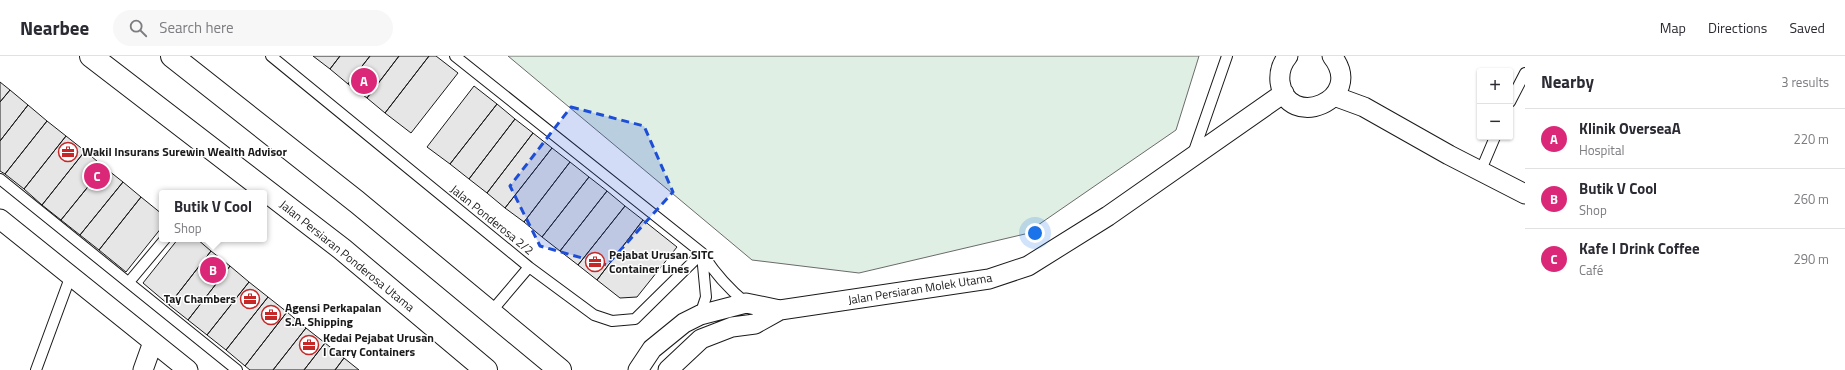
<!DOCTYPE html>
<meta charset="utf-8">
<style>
body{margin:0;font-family:"Titillium Web",sans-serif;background:#f7f7f7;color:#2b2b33}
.controls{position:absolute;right:12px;top:12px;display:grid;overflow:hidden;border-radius:4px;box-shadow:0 1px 3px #0004}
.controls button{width:36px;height:36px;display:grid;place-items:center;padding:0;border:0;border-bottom:1px solid #e1e1e2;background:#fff;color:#2b2b33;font:20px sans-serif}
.you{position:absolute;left:1035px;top:177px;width:14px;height:14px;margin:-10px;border:3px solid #fff;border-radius:50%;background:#1a73e8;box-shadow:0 0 0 6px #1a73e833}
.badge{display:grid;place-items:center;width:26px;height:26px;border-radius:50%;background:#db2777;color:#fff;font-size:13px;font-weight:700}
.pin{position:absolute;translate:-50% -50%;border:2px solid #fff;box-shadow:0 1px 4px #0006}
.popup{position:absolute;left:159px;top:134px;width:108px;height:52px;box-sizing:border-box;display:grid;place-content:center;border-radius:4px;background:#fff;filter:drop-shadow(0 1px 3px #0005);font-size:13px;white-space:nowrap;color:#7c7c81}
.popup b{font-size:15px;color:#2b2b33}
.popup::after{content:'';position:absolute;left:50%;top:100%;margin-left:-8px;border:8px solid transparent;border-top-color:#fff}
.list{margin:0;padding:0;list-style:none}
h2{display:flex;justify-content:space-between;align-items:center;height:52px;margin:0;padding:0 16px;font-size:17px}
h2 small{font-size:13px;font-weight:400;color:#7c7c81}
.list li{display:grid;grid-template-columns:26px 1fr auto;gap:12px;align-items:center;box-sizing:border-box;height:60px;padding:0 16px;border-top:1px solid #e1e1e2}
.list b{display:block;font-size:15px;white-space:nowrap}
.list p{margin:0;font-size:13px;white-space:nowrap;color:#7c7c81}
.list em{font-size:13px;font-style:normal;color:#7c7c81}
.icon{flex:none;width:22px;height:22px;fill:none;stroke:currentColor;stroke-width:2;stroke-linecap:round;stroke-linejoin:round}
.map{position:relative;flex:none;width:1525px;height:314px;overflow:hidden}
header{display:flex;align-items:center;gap:24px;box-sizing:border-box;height:56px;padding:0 20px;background:#fff;border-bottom:1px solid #e1e1e2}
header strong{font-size:19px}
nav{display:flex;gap:22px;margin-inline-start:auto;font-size:14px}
.search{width:280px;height:36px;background:#f7f7f7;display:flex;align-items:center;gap:10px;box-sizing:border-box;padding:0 14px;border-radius:22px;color:#7c7c81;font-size:15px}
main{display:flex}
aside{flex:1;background:#fff}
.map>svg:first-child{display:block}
.green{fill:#e0efe3;stroke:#6a6a6a}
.building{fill:#e6e6e6;stroke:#1a1a1a}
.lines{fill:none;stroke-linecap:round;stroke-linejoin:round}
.lane-casing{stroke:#1a1a1a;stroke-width:12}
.street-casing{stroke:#1a1a1a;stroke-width:21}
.secondary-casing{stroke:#1a1a1a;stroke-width:24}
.lane{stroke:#fff;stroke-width:10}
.street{stroke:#fff;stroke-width:19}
.secondary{stroke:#fff;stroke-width:22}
.marked{fill:#1d4ed8;fill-opacity:0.2;stroke:#1d4ed8;stroke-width:3;stroke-dasharray:8 5;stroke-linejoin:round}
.labels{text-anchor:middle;stroke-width:3;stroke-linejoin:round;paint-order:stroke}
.poi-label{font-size:12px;font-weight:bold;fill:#1a1a1a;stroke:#fff;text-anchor:start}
.street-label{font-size:12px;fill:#1a1a1a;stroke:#fff}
</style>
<header>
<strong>Nearbee</strong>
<div class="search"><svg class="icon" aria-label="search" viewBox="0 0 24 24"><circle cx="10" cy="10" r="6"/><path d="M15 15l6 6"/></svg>Search here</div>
<nav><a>Map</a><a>Directions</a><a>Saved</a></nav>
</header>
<main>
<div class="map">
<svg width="1525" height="314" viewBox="0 0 1525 314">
<rect width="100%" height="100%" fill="#fff"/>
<path class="green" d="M 508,0 L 1199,0 L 1176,74 L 1025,178 L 859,217 L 752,204 Z"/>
<path class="building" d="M 313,0 L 340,0 L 330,13 Z
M 340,0 L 370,0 L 348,28 L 330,13 Z
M 370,0 L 399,0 L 367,42 L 348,28 Z
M 399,0 L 429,0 L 385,57 L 367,42 Z
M 429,0 L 436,0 L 458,17 L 411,77 L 385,57 Z
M 0,26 L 10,34 L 0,46 Z
M 474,30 L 497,48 L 450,108 L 427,91 Z
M 10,34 L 28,49 L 0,85 L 0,46 Z
M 497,48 L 515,63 L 469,123 L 450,108 Z
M 28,49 L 47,65 L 5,118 L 0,115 L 0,85 Z
M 515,63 L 533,77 L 487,137 L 469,123 Z
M 47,65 L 66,80 L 24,133 L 5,118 Z
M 533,77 L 552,92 L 505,152 L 487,137 Z
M 66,80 L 85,95 L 42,149 L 24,133 Z
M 552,92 L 570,106 L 524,166 L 505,152 Z
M 85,95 L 104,111 L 61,164 L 42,149 Z
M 570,106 L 589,121 L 542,181 L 524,166 Z
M 104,111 L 123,126 L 80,179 L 61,164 Z
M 589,121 L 607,135 L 560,195 L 542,181 Z
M 123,126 L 141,141 L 99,194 L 80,179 Z
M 607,135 L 625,150 L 578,209 L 560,195 Z
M 141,141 L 162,158 L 162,171 L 126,216 L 99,194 Z
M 625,150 L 643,164 L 597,224 L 578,209 Z
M 643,164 L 677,191 L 637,241 L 620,242 L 597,224 Z
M 178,183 L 197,183 L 211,195 L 169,249 L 143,227 Z
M 211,195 L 230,210 L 188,264 L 169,249 Z
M 230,210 L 249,226 L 207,279 L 188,264 Z
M 249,226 L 268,241 L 226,294 L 207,279 Z
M 268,241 L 287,256 L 245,310 L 226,294 Z
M 287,256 L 306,272 L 273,314 L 250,314 L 245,310 Z
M 306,272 L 325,287 L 304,314 L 273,314 Z
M 325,287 L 344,302 L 335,314 L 304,314 Z
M 344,302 L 359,314 L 335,314 Z"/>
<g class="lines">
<g class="lane-casing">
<path id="lane" d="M 271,0 L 529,211 L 594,259 L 612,265 L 635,263 L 702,197
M 455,0 L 702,197 C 715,218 728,232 746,247
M 1510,46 L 1525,17
M 1193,98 L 1227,0
M 1481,114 L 1495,81
M 0,123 L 237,314
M 129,226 L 165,183
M 490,257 L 529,211
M 700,259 L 706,241 L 702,199
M 36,314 L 71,219"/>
</g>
<g class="street-casing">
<path id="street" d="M 1288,0 C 1282,7 1279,16 1280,26 C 1287,76 1367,44 1332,0
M 1334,40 L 1364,51 L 1449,99 L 1525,138
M 0,163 L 188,314
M 143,314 L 153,286
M 638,314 L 652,293 L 684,267 L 700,259 L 746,247 L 780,254 L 989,223 L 1028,210 L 1108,160 L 1284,37
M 668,314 L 701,283 L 732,271 L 755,268 L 780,254"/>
</g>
<g class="secondary-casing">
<path id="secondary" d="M 91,0 L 342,193 L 486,314
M 172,0 L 357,146 L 560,314"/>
</g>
<use href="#lane" class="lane"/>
<use href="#street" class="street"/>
<use href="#secondary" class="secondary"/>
</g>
<path class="marked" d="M 571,51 L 644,70 L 673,136 L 607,209 L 540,190 L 510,130 Z"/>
<defs>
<g id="office-ring" transform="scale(1)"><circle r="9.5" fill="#fff" stroke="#c62828" stroke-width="1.5"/><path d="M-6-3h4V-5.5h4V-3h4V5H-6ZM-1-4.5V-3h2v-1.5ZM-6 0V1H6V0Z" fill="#c62828"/></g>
</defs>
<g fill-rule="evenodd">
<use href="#office-ring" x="68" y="96"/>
<use href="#office-ring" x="595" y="206"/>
<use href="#office-ring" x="250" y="243"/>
<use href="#office-ring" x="271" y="259"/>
<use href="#office-ring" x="309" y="289"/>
</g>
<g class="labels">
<g class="poi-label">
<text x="82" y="100">Wakil Insurans Surewin Wealth Advisor</text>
<text x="609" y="203">Pejabat Urusan SITC<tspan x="609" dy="14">Container Lines</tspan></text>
<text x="236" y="247" text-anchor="end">Tay Chambers</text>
<text x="285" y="256">Agensi Perkapalan<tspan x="285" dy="14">S.A. Shipping</tspan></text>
<text x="323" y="286">Kedai Pejabat Urusan<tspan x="323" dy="14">I Carry Containers</tspan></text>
</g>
<g class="street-label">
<text transform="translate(492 164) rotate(39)" y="4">Jalan Ponderosa 2/2</text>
<text transform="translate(347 200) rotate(39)" y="4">Jalan Persiaran Ponderosa Utama</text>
<text transform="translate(920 233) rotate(-9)" y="4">Jalan Persiaran Molek Utama</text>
</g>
</g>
</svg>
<div class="controls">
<button>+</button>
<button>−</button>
</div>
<div class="you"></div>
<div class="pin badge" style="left:364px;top:25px">A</div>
<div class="pin badge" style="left:213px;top:214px">B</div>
<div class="popup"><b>Butik V Cool</b>Shop</div>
<div class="pin badge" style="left:97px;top:120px">C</div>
</div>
<aside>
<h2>Nearby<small>3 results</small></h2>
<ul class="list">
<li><span class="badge">A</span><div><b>Klinik OverseaA</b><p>Hospital</p></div><em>220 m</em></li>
<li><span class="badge">B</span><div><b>Butik V Cool</b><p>Shop</p></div><em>260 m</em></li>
<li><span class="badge">C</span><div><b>Kafe I Drink Coffee</b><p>Café</p></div><em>290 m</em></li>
</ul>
</aside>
</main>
